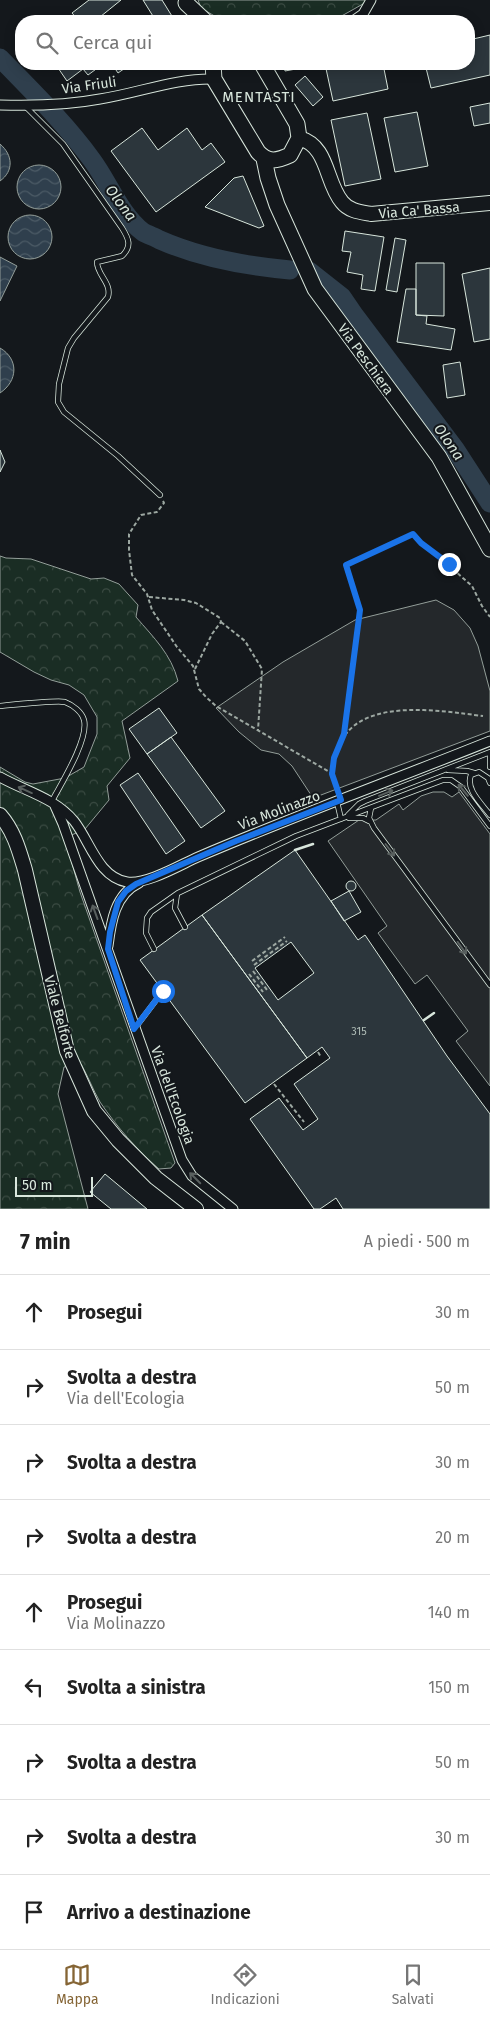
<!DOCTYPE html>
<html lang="it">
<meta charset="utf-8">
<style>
body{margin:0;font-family:"Fira Sans",sans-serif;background:#f2f2f2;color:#222}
.scale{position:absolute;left:15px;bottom:12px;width:78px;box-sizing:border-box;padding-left:5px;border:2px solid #d8e6dc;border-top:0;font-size:14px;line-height:18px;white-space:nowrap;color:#d8e6dc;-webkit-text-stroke:4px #14181c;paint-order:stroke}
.stop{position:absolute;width:15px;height:15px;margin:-11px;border:4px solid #1a73e8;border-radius:50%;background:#fff}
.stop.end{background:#1a73e8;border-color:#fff;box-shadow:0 1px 5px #0008}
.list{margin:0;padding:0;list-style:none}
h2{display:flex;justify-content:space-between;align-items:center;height:65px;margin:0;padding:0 20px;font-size:21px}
h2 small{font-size:16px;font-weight:400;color:#767676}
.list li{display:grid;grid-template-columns:32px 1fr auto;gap:15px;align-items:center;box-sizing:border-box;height:75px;padding:0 20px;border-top:1px solid #e0e0e0}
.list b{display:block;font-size:19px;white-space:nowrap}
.list p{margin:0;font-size:16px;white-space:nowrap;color:#767676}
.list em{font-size:16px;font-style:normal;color:#767676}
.icon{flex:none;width:28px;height:28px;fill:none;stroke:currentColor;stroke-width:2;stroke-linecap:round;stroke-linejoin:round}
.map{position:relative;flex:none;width:490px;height:1209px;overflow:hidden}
.search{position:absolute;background:#fff;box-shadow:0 2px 12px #0003;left:15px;right:15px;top:15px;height:55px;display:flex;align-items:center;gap:12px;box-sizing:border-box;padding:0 18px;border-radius:20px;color:#767676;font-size:19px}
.sheet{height:740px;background:#fff}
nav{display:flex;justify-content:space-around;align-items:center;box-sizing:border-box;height:70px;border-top:1px solid #e0e0e0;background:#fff;font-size:14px;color:#767676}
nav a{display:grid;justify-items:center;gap:2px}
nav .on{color:#856535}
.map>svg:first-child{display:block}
.forest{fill:url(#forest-crowns);stroke:#939e99}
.parking{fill:#24282b;stroke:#939e99}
.water{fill:url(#water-waves);stroke:#939e99}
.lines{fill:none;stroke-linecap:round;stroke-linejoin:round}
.river{stroke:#2f3f4d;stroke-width:19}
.building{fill:#2c363c;stroke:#d8e6dc;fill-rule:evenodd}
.lane-casing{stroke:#d8e6dc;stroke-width:6}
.street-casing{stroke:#d8e6dc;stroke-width:11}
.secondary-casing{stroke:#d8e6dc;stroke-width:16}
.primary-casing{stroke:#d8e6dc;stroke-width:17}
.path{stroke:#9da8a2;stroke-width:2;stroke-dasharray:4 2.5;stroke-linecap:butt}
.lane{stroke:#14181c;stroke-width:4.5}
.street{stroke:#14181c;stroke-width:9}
.secondary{stroke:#14181c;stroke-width:14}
.primary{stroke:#14181c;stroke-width:15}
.wall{stroke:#d8e6dc;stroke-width:2.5}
.oneway{stroke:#59605f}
.route{stroke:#1a73e8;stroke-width:6}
.labels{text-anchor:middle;stroke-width:4;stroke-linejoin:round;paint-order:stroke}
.number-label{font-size:11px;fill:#adbab4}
.street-label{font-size:14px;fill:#d8e6dc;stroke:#14181c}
.neighbourhood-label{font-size:15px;letter-spacing:1px;fill:#d8e6dc;stroke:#14181c}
.water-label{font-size:15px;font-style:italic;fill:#d8e6dc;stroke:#14181c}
</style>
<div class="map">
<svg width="490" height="1209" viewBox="0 0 490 1209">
<defs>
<pattern id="forest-crowns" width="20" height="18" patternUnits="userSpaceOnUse" patternTransform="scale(1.25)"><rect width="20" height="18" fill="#1a2d24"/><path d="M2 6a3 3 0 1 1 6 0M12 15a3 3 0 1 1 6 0" fill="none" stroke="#3b4b43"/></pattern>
<pattern id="water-waves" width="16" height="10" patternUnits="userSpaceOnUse" patternTransform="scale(1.25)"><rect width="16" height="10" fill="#2f3f4d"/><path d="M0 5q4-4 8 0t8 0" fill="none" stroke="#4c5b66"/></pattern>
</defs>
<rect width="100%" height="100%" fill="#14181c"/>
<path class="forest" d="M 198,0 L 370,0 L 338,18 L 322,21 L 223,21 L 201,8 Z
M 0,556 L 6,558 L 31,559 L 91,579 L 104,578 L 119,584 L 138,605 L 136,617 C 154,638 171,654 178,681 L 122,721 L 130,758 L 107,786 L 109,800 L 85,829 L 65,838 L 80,892 L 175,1163 L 171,1168 L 159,1169 C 137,1150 117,1127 100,1102 C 93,1090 88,1076 81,1064 L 64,1067 L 58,1094 L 88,1209 L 0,1209 L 0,767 L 25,782 L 33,784 L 65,778 L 84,767 L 97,734 L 97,717 L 84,695 L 69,685 L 51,680 L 34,672 L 0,652 Z"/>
<path class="parking" d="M 436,600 L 454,610 L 470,628 L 478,646 L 490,691 L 490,731 L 313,798 L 292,766 L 279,754 L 261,750 L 239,732 L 216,708 L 283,662 L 355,620 Z
M 433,792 L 444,792 L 452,797 L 459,792 L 490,834 L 490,1086 L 456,1041 L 468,1031 L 427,975 L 415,984 L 378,933 L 387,926 L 328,841 L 359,820 L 376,820 L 399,804 L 403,810 L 421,796 Z"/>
<path class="water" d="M 0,144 C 13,155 14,171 0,181 Z
M17 187a22 22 0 1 1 44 0a22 22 0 1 1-44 0Z
M8 237a22 22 0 1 1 44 0a22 22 0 1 1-44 0Z
M 0,257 L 17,266 L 0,301 Z
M 0,348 C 19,359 18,381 0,393 Z"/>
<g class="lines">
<path class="river" d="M 0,58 C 32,91 65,123 92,160 C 109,183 120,214 143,232 C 148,235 155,237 160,240 C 201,258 246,266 290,270
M 309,271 L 342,297 L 355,316 L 455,449 L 490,503"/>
</g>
<path class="building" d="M 89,0 L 121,0 L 95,21 L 79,21 L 72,13 Z
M 143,0 L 162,0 L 175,21 L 156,21 Z
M 490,35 L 490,75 L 431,88 L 425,64 L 469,64 L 469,40 Z
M 57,64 L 103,64 L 88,75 L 83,69 L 67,81 L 56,65 Z
M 112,64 L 131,64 L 118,73 Z
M 284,64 L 294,64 L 296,69 L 285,71 Z
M 325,64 L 383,64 L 388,89 L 333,101 Z
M 305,76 L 323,97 L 313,106 L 295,85 Z
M 490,103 L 490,123 L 474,126 L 470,107 Z
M 417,112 L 428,166 L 395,172 L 384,118 Z
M 367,113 L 381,179 L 345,186 L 331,120 Z
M 142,128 L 158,150 L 187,128 L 202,150 L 211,143 L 225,162 L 156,212 L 111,151 Z
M 243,176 L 264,226 L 259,228 L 205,207 L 234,178 Z
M 345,231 L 384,237 L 375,291 L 361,289 L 363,275 L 347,272 L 351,252 L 342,251 Z
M 395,238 L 406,240 L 397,292 L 386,290 Z
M 416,263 L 444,263 L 444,316 L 416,315 Z
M 490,268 L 490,339 L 474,342 L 462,274 Z
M 406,289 L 416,289 L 416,315 L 427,316 L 426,324 L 455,329 L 451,350 L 397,342 Z
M 460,362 L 465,395 L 447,398 L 443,365 Z
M 0,450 L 5,462 L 0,472 Z
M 159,708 L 177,733 L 147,754 L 129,729 Z
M 171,737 L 225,811 L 201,828 L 147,754 Z
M 138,773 L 185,841 L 166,854 L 120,785 Z
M 295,850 L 358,940 L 365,935 L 447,1056 L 490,1114 L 490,1209 L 343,1209 L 336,1198 L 320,1209 L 314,1209 L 250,1119 L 279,1098 L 303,1130 L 318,1119 L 294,1084 L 330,1058 L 322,1047 L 307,1058 L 202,915 ZM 291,942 L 314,973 L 278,1000 L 255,968 Z
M346 886a5 5 0 1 1 10 0a5 5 0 1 1-10 0Z
M 349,891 L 361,912 L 344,921 L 331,901 Z
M 202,915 L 307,1058 L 245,1103 L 140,960 Z
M 105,1174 L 147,1209 L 111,1209 L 90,1192 Z"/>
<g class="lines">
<g class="lane-casing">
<path id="lane" d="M 26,107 L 63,144 L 122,228 C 129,239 132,246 122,256 L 97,262 C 97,275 112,283 108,297 L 74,338 L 68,348 L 59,384 L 58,402 L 64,412 L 118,456 L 160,495
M 0,706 C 11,705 57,700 65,702 C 73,705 82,712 84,720 C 89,739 61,784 52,801
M 490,754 L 490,767
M 448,770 L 467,771 L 474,773
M 490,783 L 488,778 L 479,772 L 471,775 C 465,789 482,804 490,815
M 337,802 L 341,819
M 371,808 L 369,818 L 374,828 L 490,985
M 348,815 L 359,804 L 365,801 L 490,752
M 349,818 L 363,818 L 369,821
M 177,894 L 175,908 L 185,927
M 154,949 L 146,933 L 147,918 L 151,912 L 178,893 L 296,836 L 443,780 L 451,780 L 461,787 L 490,826
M 135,1028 L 163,991"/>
</g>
<g class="street-casing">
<path id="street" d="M 353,21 L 363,14 L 371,0
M 0,105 C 33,106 68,105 100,99 C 139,93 175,78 214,79
M 0,777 C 25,791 55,798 74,821 C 90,841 98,877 127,882 C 146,885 180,865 198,857 C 294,816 393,780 490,741
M 55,806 L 63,824 L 182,1160 L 192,1176 L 233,1209
M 108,946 C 111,922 115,894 139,883"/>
</g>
<g class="secondary-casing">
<path id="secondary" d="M 299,138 C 329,146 325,182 342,202 C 349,211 360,212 371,214 L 490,203
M 0,815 C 14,831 19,850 25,870 L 67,1051 L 94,1111 L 118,1140 L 156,1178 L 196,1209"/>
</g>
<g class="primary-casing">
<path id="primary" d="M 186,3 L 205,21
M 213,64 L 214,79 L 258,152 C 268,163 277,161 290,155 L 299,138 L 297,124 L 262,64
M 264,159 L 268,178 L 277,205 L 315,289 L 439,457 L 490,549"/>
</g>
<path class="path" d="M 163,501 L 164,503 L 157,512 L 141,515 L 129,534 L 129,550 L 132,575 L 147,594 L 152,610 L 177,647 L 193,666 L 199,689 L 206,697 L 216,706 L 333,774
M 149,597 L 184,600 L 196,603 L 220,618 L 221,622 L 212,634 L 195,669
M 221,622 L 245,641 L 262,669 L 258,730
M 344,734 L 360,610 L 346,565 L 413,534 L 472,586 L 482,606 L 490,617
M 337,791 C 332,775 332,762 339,746 C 359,696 440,711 483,716
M 252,961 L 285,937
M 254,965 L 287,941
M 253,971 L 267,990
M 249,974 L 263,992
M 318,1052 L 321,1057
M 274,1084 L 304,1122"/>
<use href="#lane" class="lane"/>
<use href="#street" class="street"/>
<use href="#secondary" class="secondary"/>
<use href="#primary" class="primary"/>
<path class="wall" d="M 295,850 L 313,844
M 424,1020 L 434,1013"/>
</g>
<defs><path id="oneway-shaft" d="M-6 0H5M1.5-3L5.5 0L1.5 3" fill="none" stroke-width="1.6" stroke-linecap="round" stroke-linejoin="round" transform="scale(1.25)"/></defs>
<g class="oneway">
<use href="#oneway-shaft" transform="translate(25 790) rotate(-156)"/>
<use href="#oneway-shaft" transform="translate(463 790) rotate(-130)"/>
<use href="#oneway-shaft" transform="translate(386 793) rotate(-22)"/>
<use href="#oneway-shaft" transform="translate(390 850) rotate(53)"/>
<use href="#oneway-shaft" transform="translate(95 912) rotate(-110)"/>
<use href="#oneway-shaft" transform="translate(462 948) rotate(54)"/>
<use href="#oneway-shaft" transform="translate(195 1178) rotate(-135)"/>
</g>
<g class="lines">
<path class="route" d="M 163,991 L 134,1029 L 108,949 L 110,932 L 118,902 L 126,891 L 136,884 L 236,841 L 341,800 L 332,774 L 334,758 L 344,734 L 360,610 L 346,565 L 413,534 L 421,543 L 449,564"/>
</g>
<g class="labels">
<g class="number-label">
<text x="359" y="1035">315</text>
</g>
<g class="street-label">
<text transform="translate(89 85) rotate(-8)" y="5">Via Friuli</text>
<text transform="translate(419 210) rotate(-5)" y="5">Via Ca' Bassa</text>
<text transform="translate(366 359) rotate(54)" y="5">Via Peschiera</text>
<text transform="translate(279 810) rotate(-21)" y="5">Via Molinazzo</text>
<text transform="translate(60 1017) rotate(75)" y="5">Viale Belforte</text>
<text transform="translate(173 1095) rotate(70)" y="5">Via dell'Ecologia</text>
</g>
<g class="neighbourhood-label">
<text x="259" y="102">MENTASTI</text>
</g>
<g class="water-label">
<text transform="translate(121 203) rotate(53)" y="5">Olona</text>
<text transform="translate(449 442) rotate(55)" y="5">Olona</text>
</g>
</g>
</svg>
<div class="scale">50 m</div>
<div class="stop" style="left:163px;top:991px"></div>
<div class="stop end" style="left:449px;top:564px"></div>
<div class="search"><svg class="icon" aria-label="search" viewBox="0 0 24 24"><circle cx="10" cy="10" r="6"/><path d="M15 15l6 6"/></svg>Cerca qui</div>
</div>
<section class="sheet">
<h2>7 min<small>A piedi · 500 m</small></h2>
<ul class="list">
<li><svg class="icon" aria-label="ahead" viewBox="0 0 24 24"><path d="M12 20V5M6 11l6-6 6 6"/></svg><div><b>Prosegui</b></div><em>30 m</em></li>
<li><svg class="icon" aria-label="right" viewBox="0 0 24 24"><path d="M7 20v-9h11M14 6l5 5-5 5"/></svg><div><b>Svolta a destra</b><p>Via dell'Ecologia</p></div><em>50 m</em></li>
<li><svg class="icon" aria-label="right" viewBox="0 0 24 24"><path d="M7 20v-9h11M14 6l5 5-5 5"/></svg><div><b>Svolta a destra</b></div><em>30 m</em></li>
<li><svg class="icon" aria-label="right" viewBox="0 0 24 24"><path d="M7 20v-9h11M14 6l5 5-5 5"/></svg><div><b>Svolta a destra</b></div><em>20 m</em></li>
<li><svg class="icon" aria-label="ahead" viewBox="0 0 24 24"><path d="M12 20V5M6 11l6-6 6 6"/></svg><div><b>Prosegui</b><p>Via Molinazzo</p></div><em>140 m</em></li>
<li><svg class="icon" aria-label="left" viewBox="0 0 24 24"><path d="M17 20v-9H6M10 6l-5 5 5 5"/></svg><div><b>Svolta a sinistra</b></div><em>150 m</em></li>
<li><svg class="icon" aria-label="right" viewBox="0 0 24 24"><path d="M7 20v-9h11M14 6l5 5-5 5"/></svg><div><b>Svolta a destra</b></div><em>50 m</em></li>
<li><svg class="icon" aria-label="right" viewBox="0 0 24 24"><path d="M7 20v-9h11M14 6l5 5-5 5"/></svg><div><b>Svolta a destra</b></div><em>30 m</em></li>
<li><svg class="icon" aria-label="arrive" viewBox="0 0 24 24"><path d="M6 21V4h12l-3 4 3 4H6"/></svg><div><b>Arrivo a destinazione</b></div></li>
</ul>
</section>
<nav>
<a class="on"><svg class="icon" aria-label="map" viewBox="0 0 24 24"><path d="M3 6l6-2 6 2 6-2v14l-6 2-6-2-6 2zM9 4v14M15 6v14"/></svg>Mappa</a>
<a><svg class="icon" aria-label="directions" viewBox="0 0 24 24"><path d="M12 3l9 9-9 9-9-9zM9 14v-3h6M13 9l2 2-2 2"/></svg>Indicazioni</a>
<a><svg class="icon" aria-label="saved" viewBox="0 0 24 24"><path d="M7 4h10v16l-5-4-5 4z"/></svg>Salvati</a>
</nav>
